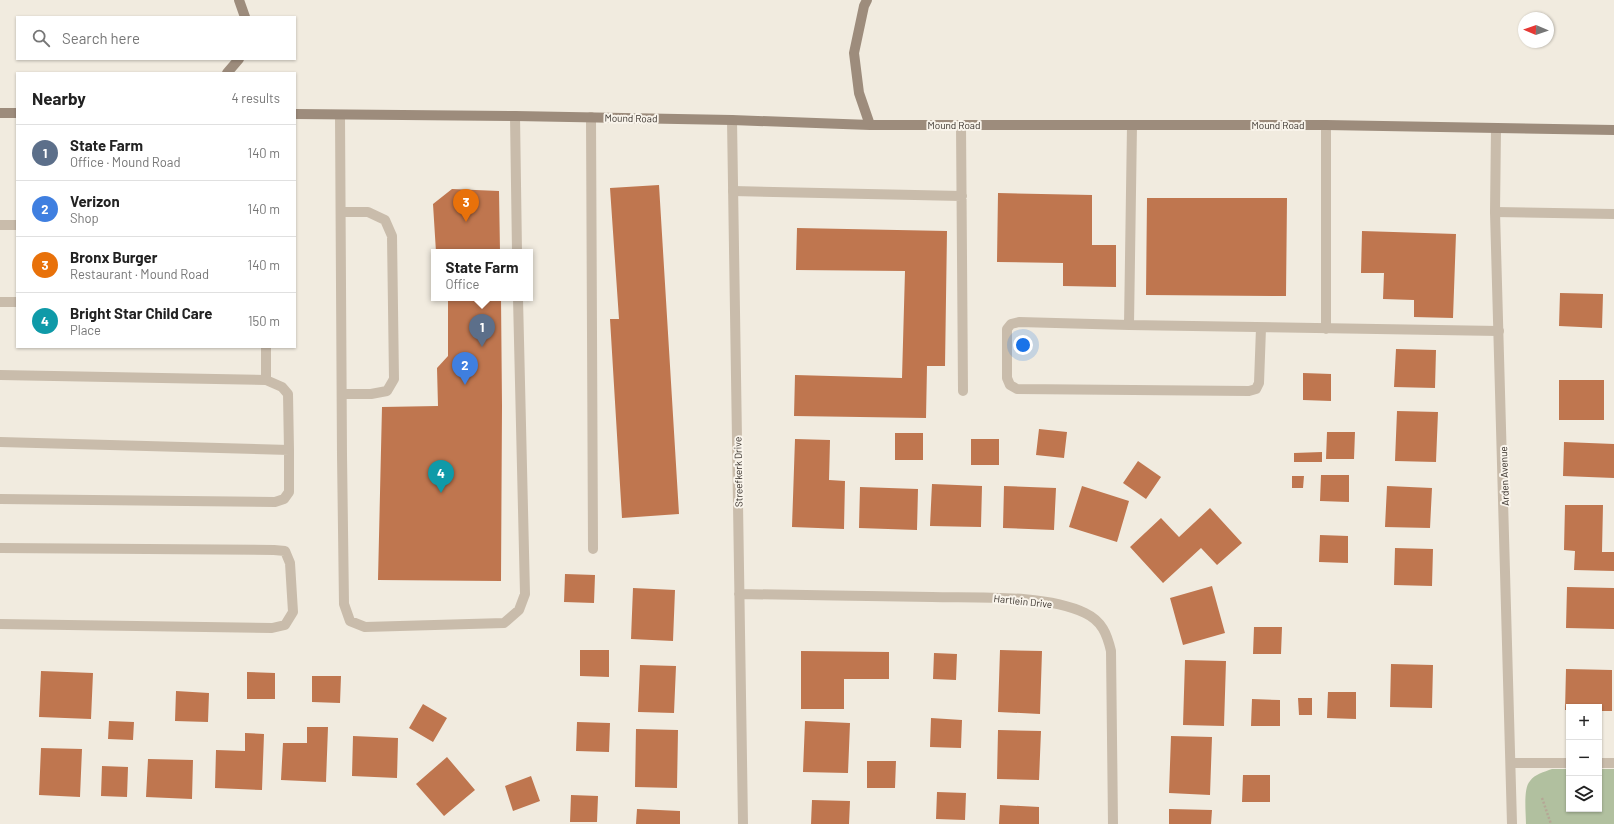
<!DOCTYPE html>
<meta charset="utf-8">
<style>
body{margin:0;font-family:Barlow,sans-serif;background:#f6f6f6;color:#222}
.controls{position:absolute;right:12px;bottom:12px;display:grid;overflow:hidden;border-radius:0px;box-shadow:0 1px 3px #0004}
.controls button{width:36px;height:36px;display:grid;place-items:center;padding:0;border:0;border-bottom:1px solid #e0e0e0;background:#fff;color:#222;font:20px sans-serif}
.compass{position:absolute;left:1518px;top:12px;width:36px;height:36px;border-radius:50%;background:#fff;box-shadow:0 1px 3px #0004;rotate:272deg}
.you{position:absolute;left:1023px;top:345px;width:14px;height:14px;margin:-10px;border:3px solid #fff;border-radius:50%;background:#1a73e8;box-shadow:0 0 0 6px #1a73e833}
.badge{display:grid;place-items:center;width:26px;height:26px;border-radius:50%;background:#ea580c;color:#fff;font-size:13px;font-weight:700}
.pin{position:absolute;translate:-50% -33px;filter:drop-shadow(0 1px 2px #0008)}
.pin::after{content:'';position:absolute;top:21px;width:14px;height:12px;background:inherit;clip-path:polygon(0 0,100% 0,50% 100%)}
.popup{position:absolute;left:431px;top:249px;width:102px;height:52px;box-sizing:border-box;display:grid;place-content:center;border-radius:0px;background:#fff;filter:drop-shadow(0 1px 3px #0005);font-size:13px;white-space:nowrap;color:#767676}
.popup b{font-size:15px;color:#222}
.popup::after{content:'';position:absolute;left:50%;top:100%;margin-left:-8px;border:8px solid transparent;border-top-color:#fff}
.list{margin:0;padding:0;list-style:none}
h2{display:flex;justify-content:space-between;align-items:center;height:52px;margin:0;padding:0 16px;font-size:17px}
h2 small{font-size:13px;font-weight:400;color:#767676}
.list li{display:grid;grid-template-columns:26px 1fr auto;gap:12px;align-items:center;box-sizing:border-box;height:56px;padding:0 16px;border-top:1px solid #e0e0e0}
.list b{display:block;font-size:15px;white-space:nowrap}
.list p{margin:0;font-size:13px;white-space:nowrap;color:#767676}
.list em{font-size:13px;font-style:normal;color:#767676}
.icon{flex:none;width:22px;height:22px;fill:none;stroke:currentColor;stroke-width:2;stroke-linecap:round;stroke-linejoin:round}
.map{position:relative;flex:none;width:1614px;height:824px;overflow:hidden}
.search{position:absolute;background:#fff;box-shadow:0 1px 3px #0004;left:16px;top:16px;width:280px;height:44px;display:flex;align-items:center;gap:10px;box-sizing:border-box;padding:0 14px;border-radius:0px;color:#767676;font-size:15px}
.panel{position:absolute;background:#fff;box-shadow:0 1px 3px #0004;left:16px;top:72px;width:280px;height:276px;border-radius:0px}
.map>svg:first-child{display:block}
.green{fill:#b1c09f}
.building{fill:#bf764f}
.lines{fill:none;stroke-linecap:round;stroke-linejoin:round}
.path{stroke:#b5a695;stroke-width:2.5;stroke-dasharray:2 2;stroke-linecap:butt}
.service{stroke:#c9bcab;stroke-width:10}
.minor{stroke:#c9bcab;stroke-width:10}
.secondary{stroke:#9d8c7c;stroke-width:10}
.labels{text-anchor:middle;stroke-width:4;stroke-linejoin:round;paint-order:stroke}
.street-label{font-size:10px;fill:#37302a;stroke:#f9f4eb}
</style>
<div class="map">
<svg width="1614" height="824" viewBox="0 0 1614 824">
<rect width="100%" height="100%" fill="#f1ebdf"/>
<path class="green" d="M 1552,769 L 1569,769 L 1569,809 L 1599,809 L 1599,769 L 1614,769 L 1614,824 L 1526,824 C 1526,813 1523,788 1530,781 C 1535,774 1544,772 1552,769 Z"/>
<path class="building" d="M 659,185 L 679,514 L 622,518 L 610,319 L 619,319 L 610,188 Z
M 452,189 L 499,191 L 500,252 L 436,252 L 433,204 Z
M 998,193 L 1092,195 L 1092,245 L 1116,245 L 1116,287 L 1063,286 L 1063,263 L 997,262 Z
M 1147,198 L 1287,198 L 1286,296 L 1146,295 Z
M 797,228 L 947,231 L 945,366 L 927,366 L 926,418 L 794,416 L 795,375 L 902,378 L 905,271 L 796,270 Z
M 1362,231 L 1456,234 L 1453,318 L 1414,317 L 1414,300 L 1383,299 L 1384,273 L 1361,273 Z
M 1560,293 L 1603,294 L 1602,328 L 1559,326 Z
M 448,298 L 501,298 L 502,406 L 501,581 L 378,580 L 382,407 L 438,406 L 437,368 L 448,356 Z
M 1396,349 L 1436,350 L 1435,388 L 1394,387 Z
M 1303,373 L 1331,374 L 1331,401 L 1303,400 Z
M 1559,380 L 1604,380 L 1604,420 L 1559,420 Z
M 1397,411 L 1438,412 L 1436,462 L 1395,461 Z
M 1039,429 L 1067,432 L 1064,458 L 1036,455 Z
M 1327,432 L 1355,432 L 1354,459 L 1326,459 Z
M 895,433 L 923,433 L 923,460 L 895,460 Z
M 795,439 L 830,440 L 829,480 L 845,481 L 844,529 L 792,527 Z
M 971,439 L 999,439 L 999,465 L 971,465 Z
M 1564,442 L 1614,444 L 1614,478 L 1563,476 Z
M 1322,452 L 1322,462 L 1294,462 L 1294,453 Z
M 1138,461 L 1161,477 L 1146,499 L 1123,483 Z
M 1321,475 L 1349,475 L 1349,502 L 1320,501 Z
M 1292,476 L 1304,476 L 1303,488 L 1292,488 Z
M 932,484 L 982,486 L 981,527 L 930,526 Z
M 1004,486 L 1056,488 L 1054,530 L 1003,528 Z
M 1082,486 L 1129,501 L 1117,542 L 1069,527 Z
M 1387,486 L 1432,488 L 1430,528 L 1385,527 Z
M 860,487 L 918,489 L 917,530 L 859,528 Z
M 1565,505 L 1603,505 L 1602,552 L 1614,552 L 1614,571 L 1574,570 L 1575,551 L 1564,550 Z
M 1210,508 L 1242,543 L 1217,565 L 1201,548 L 1163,583 L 1130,547 L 1161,518 L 1179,537 Z
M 1320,535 L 1348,536 L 1348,563 L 1319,562 Z
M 1395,548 L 1433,549 L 1432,586 L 1394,585 Z
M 565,574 L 595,575 L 594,603 L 564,602 Z
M 1212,586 L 1225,633 L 1183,645 L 1170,598 Z
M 1567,587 L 1614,588 L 1614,629 L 1566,628 Z
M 633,588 L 675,590 L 673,641 L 631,639 Z
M 1254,627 L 1282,627 L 1281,654 L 1253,654 Z
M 580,650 L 609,650 L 609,677 L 580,676 Z
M 1000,650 L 1042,651 L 1040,714 L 998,712 Z
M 801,651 L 889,652 L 889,679 L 844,679 L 844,709 L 801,709 Z
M 934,653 L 957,654 L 956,680 L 933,679 Z
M 1185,660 L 1226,661 L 1224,726 L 1183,725 Z
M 1391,664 L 1433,665 L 1432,708 L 1390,707 Z
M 640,665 L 676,666 L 674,713 L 638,712 Z
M 1566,669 L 1612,670 L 1612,711 L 1599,711 L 1599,707 L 1569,707 L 1569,710 L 1565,710 Z
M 41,671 L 93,673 L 91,719 L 39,717 Z
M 247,672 L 275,673 L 275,699 L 247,699 Z
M 312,676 L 341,676 L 340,703 L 312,702 Z
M 176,691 L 209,693 L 208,722 L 175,721 Z
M 1328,692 L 1356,692 L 1356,719 L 1327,718 Z
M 1298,698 L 1312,698 L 1312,715 L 1299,715 Z
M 1252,699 L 1280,700 L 1280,726 L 1251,726 Z
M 423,704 L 447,718 L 433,742 L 409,728 Z
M 931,718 L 962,720 L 961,748 L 930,747 Z
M 109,721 L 134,722 L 133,740 L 108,739 Z
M 805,721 L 850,723 L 848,773 L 803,772 Z
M 577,722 L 610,723 L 609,752 L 576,751 Z
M 307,727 L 328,727 L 326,782 L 281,780 L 283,743 L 307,743 Z
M 636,729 L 678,730 L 677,788 L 635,787 Z
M 998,730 L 1041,731 L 1039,780 L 997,779 Z
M 245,733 L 264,734 L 262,790 L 215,788 L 216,750 L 245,751 Z
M 353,736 L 398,738 L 397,778 L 352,776 Z
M 1171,736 L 1212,737 L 1210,795 L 1169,793 Z
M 41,748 L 82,749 L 80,797 L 39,795 Z
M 447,757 L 475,790 L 444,816 L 416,784 Z
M 148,759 L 193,760 L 192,799 L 146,797 Z
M 867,761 L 896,761 L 895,788 L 867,788 Z
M 102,766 L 128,767 L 127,797 L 101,796 Z
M 1243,775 L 1270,775 L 1270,802 L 1242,802 Z
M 531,776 L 540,801 L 513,811 L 505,786 Z
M 937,792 L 966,793 L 965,820 L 936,819 Z
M 571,795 L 598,796 L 597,822 L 570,822 Z
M 812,800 L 850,801 L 849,824 L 811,824 Z
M 1000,805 L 1039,807 L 1039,824 L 999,824 Z
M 637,809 L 680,811 L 680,824 L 636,824 Z
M 1169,809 L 1212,810 L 1211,824 L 1169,824 Z"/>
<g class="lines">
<path class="path" d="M 1542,798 L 1551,824"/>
<path class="service" d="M 340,115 L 342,455 L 344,604 L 350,621 L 365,627 L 504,623 L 519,610 L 525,594 L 518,298
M 515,116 L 517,252
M 591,117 L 593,549
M 961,125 L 963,391
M 1132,125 L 1129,325 L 1499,331
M 733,191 L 962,196
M 341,212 L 368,212 L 385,220 L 392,236 L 394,379 L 387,391 L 371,394 L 342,394
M 1495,212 L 1614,214
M 0,225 L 17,225
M 0,302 L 17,302
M 1129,325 L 1019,322 L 1011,324 L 1007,329 L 1007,378 L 1010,385 L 1017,389 L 1249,391 L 1256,389 L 1259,383 L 1261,328
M 1326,329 L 1326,125
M 266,347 L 266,380 L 282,387 L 288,394 L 289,450
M 0,375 L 266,380
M 0,442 L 289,450 L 289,492 L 284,499 L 275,502 L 0,499
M 0,548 L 274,550 L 285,551 L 290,563 L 293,612 L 285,625 L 272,628 L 0,624"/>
<path class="minor" d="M 732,120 L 743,824
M 1496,129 L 1495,212 L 1512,824
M 739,594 C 803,595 868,596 932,597 C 977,598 1045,594 1085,613 C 1102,621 1107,634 1111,651 L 1113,824
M 1512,763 L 1569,763
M 1599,763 L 1614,763"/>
<path class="secondary" d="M 239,0 L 245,17
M 867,0 L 864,6 L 854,53 L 859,93 L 870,125
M 227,73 L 239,59
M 0,113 L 17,113
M 295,114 L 515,116 L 732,120 L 870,125 L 1326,125 L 1614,130"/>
</g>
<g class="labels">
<g class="street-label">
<text transform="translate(631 118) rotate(1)" y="4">Mound Road</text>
<text x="954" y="129">Mound Road</text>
<text x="1278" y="129">Mound Road</text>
<text transform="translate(738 472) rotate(-91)" y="4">Streefkerk Drive</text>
<text transform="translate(1504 476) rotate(-92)" y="4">Arden Avenue</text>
<text transform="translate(1023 601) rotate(6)" y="4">Hartlein Drive</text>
</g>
</g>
</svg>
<div class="controls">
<button>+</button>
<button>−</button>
<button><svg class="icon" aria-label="layers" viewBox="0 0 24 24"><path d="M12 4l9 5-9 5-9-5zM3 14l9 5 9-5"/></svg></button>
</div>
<svg class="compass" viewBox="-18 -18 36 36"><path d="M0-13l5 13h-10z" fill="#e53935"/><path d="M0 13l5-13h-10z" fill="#767676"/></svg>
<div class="you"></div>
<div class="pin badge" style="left:482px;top:347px;background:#5c6f8a">1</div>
<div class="popup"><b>State Farm</b>Office</div>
<div class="pin badge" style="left:465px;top:385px;background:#3f7fe0">2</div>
<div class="pin badge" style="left:466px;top:222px;background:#e8710a">3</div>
<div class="pin badge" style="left:441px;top:493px;background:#0f9aa8">4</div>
<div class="search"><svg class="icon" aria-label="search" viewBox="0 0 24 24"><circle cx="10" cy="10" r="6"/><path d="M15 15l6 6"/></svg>Search here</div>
<section class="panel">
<h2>Nearby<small>4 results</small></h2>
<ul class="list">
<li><span class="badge" style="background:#5c6f8a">1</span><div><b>State Farm</b><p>Office · Mound Road</p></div><em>140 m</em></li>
<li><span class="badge" style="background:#3f7fe0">2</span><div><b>Verizon</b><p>Shop</p></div><em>140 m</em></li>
<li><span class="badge" style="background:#e8710a">3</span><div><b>Bronx Burger</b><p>Restaurant · Mound Road</p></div><em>140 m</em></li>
<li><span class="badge" style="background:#0f9aa8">4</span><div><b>Bright Star Child Care</b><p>Place</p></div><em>150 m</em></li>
</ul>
</section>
</div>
